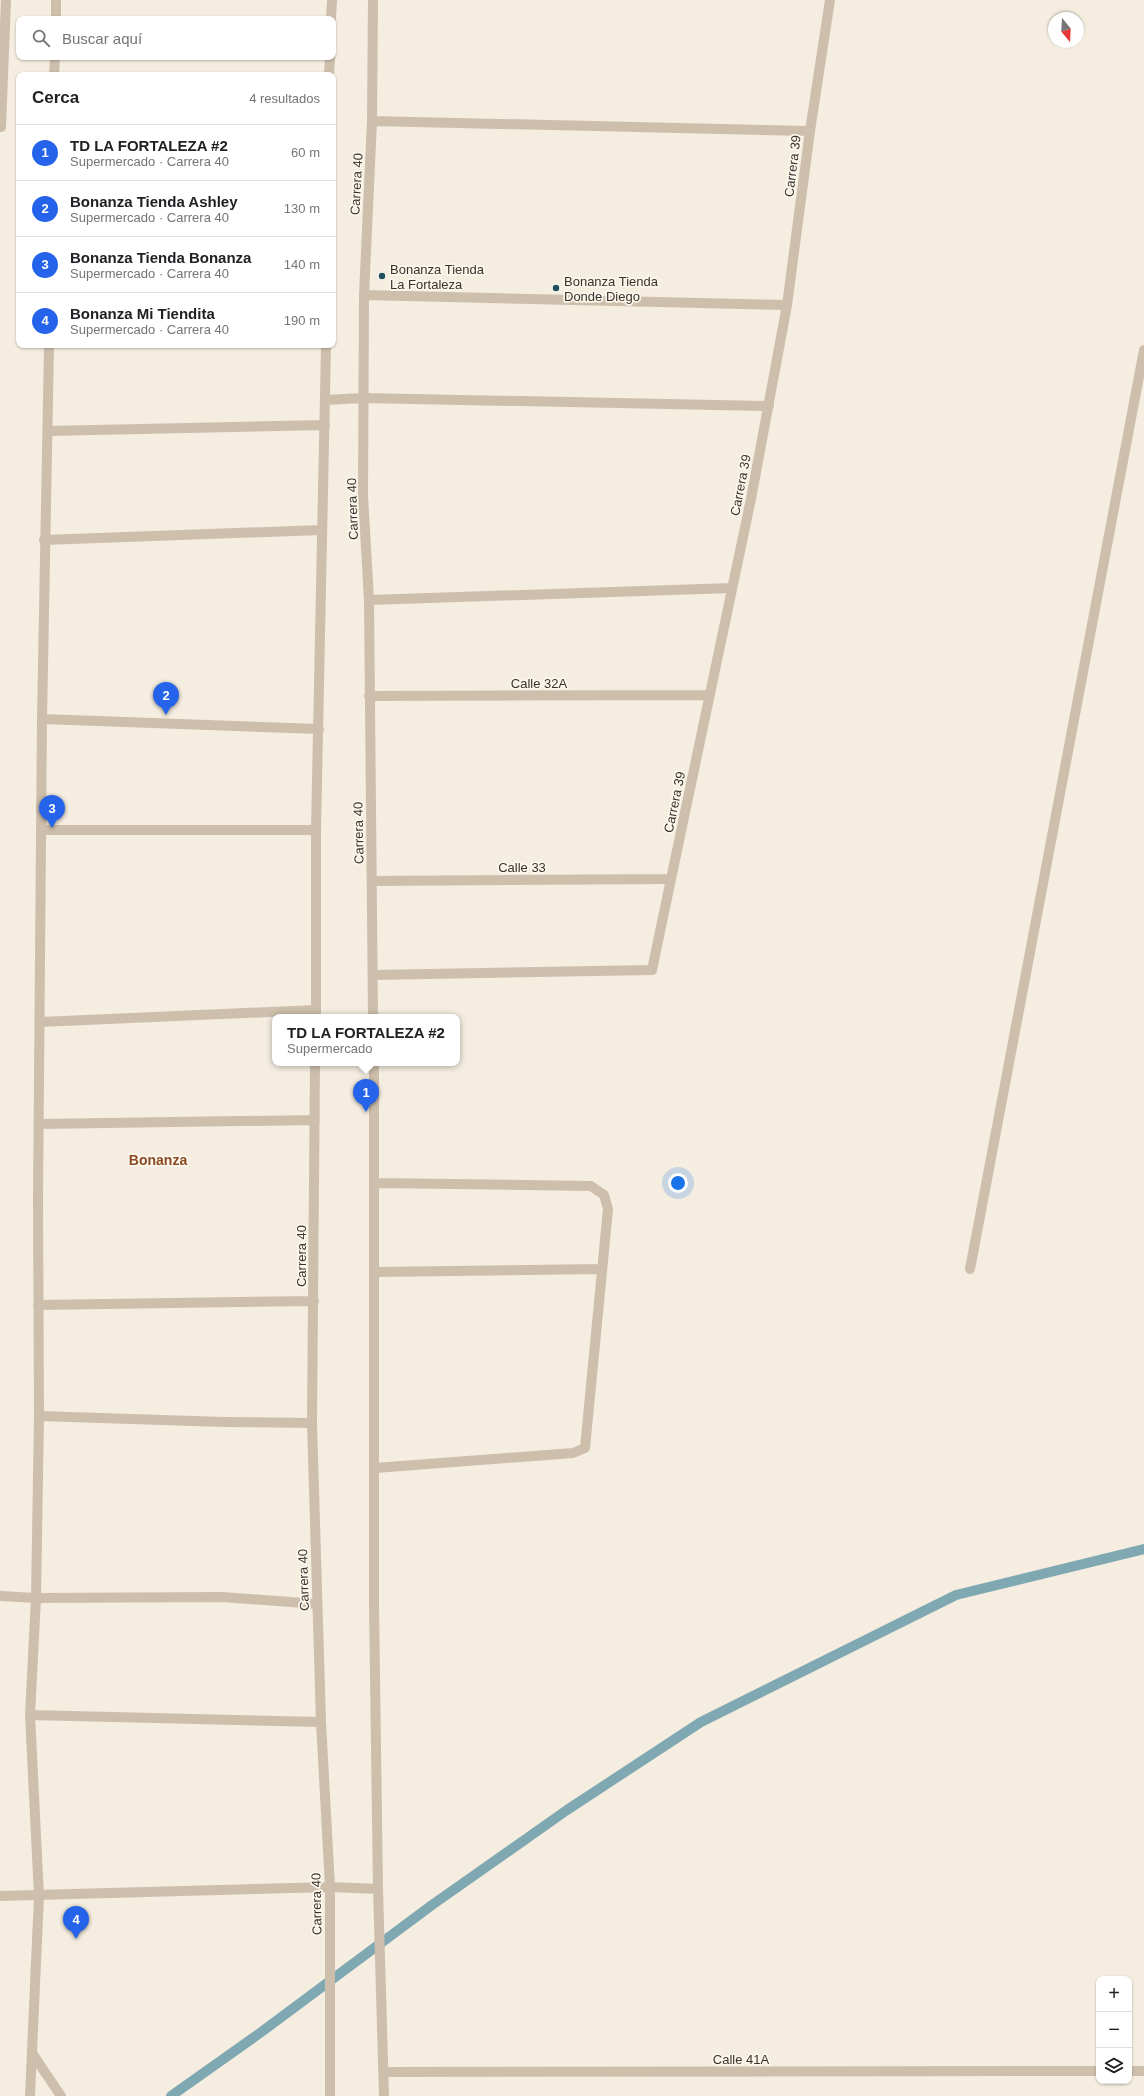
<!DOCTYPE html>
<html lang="es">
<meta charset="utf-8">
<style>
body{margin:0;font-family:Helvetica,sans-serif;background:#f2f2f2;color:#202124}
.controls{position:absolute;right:12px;bottom:12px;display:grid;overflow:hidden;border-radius:8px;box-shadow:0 1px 3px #0004}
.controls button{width:36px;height:36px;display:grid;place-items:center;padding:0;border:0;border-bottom:1px solid #e0e0e0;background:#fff;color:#202124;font:20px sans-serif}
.compass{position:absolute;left:1048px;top:12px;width:36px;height:36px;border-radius:50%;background:#fff;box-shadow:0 1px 3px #0004;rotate:162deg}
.you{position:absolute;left:678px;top:1183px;width:14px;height:14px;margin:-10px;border:3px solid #fff;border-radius:50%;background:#1a73e8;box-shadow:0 0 0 6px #1a73e833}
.badge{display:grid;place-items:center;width:26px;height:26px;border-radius:50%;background:#2563eb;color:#fff;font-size:13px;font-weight:700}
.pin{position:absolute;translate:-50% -33px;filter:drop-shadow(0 1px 2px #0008)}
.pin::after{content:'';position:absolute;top:21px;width:14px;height:12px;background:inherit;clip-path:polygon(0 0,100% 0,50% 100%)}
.popup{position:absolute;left:272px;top:1014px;width:188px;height:52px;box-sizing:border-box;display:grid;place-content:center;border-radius:8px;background:#fff;filter:drop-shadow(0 1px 3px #0005);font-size:13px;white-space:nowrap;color:#757577}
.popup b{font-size:15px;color:#202124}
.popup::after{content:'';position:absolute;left:50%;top:100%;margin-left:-8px;border:8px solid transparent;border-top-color:#fff}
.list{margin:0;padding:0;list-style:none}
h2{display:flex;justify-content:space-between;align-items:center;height:52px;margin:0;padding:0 16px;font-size:17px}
h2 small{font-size:13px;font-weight:400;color:#757577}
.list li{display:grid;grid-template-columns:26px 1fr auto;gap:12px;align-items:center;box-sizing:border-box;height:56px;padding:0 16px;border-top:1px solid #e0e0e0}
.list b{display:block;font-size:15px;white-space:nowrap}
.list p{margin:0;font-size:13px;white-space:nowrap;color:#757577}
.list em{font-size:13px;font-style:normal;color:#757577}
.icon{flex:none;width:22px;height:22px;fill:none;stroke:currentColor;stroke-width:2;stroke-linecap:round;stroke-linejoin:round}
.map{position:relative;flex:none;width:1144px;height:2096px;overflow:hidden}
.search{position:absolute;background:#fff;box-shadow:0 1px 3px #0004;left:16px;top:16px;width:320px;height:44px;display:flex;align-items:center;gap:10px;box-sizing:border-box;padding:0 14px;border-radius:8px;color:#757577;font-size:15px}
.panel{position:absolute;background:#fff;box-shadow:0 1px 3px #0004;left:16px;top:72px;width:320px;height:276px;border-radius:8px}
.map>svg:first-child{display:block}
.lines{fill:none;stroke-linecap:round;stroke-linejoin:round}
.stream{stroke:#7fa8b2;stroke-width:10}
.lane{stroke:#cdbfac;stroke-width:10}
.street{stroke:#cdbfac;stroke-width:10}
.poi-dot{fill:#1f515d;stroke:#fbf7ed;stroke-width:1.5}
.labels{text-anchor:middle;stroke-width:3.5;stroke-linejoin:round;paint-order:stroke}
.street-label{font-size:13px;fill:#3b322b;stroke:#fbf7ed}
.poi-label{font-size:13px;fill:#3b322b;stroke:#fbf7ed;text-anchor:start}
.neighbourhood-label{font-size:14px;font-weight:bold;fill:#8b4a22;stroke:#fbf7ed}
</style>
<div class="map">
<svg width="1144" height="2096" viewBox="0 0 1144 2096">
<rect width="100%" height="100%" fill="#f4ede0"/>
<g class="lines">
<path class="stream" d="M 171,2096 L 260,2033 L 432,1905 L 567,1810 L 701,1722 L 956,1595 L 1144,1549"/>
<path class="lane" d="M 56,19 L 56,0
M 54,75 L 55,57
M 1,127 L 6,0
M 652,970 L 671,879
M 0,1596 L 36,1598 L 30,1715 L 39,1896 L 30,2096
M 32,2053 L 61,2096"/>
<path class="street" d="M 373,0 L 372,121 L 364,295 L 363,496 L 369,600 L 373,1017
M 331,19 L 332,0
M 329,75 L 330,57
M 372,121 L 810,131
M 364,295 L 787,305
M 49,345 L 42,719 L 38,1199 L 39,1416 L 36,1598 L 222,1597 L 317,1604
M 325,400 L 363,398 L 769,406
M 48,431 L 325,425
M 44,540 L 321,530
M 369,600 L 732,588
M 369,696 L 710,695
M 42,719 L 319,729
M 41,830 L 316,830
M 372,881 L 671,879 L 751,499 L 787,305 L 810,131 L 830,0
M 374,975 L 652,970
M 316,1017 L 316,830 L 326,345
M 40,1022 L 316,1010
M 315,1063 L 312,1423 L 321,1722 L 330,1887 L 330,2096
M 374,1063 L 374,1605 L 378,1889 L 384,2096
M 39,1124 L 315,1120
M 970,1269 L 1144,350
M 375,1272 L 602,1269
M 38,1305 L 314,1301
M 39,1416 L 224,1422 L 312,1423
M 375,1468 L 573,1453 L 585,1448 L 608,1209 L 604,1195 L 591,1186 L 376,1183
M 30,1715 L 321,1722
M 0,1896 L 330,1887 L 378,1889
M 1129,2071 L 1144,2071
M 383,2072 L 1099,2071"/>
</g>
<g class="poi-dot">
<circle cx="382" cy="276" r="4"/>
<circle cx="556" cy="288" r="4"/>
</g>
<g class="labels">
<g class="street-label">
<text transform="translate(792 166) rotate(-83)" y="5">Carrera 39</text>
<text transform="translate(356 184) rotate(-87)" y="5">Carrera 40</text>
<text transform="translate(740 485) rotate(-79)" y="5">Carrera 39</text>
<text transform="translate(352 509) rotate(-92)" y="5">Carrera 40</text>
<text x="539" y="688">Calle 32A</text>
<text transform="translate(674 802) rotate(-78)" y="5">Carrera 39</text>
<text transform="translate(358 833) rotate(-91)" y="5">Carrera 40</text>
<text x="522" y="872">Calle 33</text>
<text transform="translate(301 1256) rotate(-90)" y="5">Carrera 40</text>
<text transform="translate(303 1580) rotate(-92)" y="5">Carrera 40</text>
<text transform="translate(316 1904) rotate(-91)" y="5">Carrera 40</text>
<text x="741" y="2064">Calle 41A</text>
</g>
<g class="poi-label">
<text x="390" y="274">Bonanza Tienda<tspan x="390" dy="15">La Fortaleza</tspan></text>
<text x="564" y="286">Bonanza Tienda<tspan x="564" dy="15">Donde Diego</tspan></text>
</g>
<g class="neighbourhood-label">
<text x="158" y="1165">Bonanza</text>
</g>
</g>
</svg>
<div class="controls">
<button>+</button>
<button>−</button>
<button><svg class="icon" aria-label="layers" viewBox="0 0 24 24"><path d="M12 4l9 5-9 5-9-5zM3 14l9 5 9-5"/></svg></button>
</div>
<svg class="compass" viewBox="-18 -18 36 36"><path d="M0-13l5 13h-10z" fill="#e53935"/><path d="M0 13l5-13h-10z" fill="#757577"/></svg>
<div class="you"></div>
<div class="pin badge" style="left:366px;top:1112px">1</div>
<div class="popup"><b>TD LA FORTALEZA #2</b>Supermercado</div>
<div class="pin badge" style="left:166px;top:715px">2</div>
<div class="pin badge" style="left:52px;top:828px">3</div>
<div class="pin badge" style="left:76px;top:1939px">4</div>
<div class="search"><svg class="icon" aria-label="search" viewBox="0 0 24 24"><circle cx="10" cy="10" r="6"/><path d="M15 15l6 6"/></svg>Buscar aquí</div>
<section class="panel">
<h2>Cerca<small>4 resultados</small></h2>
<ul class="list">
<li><span class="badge">1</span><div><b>TD LA FORTALEZA #2</b><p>Supermercado · Carrera 40</p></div><em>60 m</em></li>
<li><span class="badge">2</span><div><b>Bonanza Tienda Ashley</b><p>Supermercado · Carrera 40</p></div><em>130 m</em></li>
<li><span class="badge">3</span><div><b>Bonanza Tienda Bonanza</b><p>Supermercado · Carrera 40</p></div><em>140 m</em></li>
<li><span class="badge">4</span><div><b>Bonanza Mi Tiendita</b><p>Supermercado · Carrera 40</p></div><em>190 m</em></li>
</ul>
</section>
</div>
